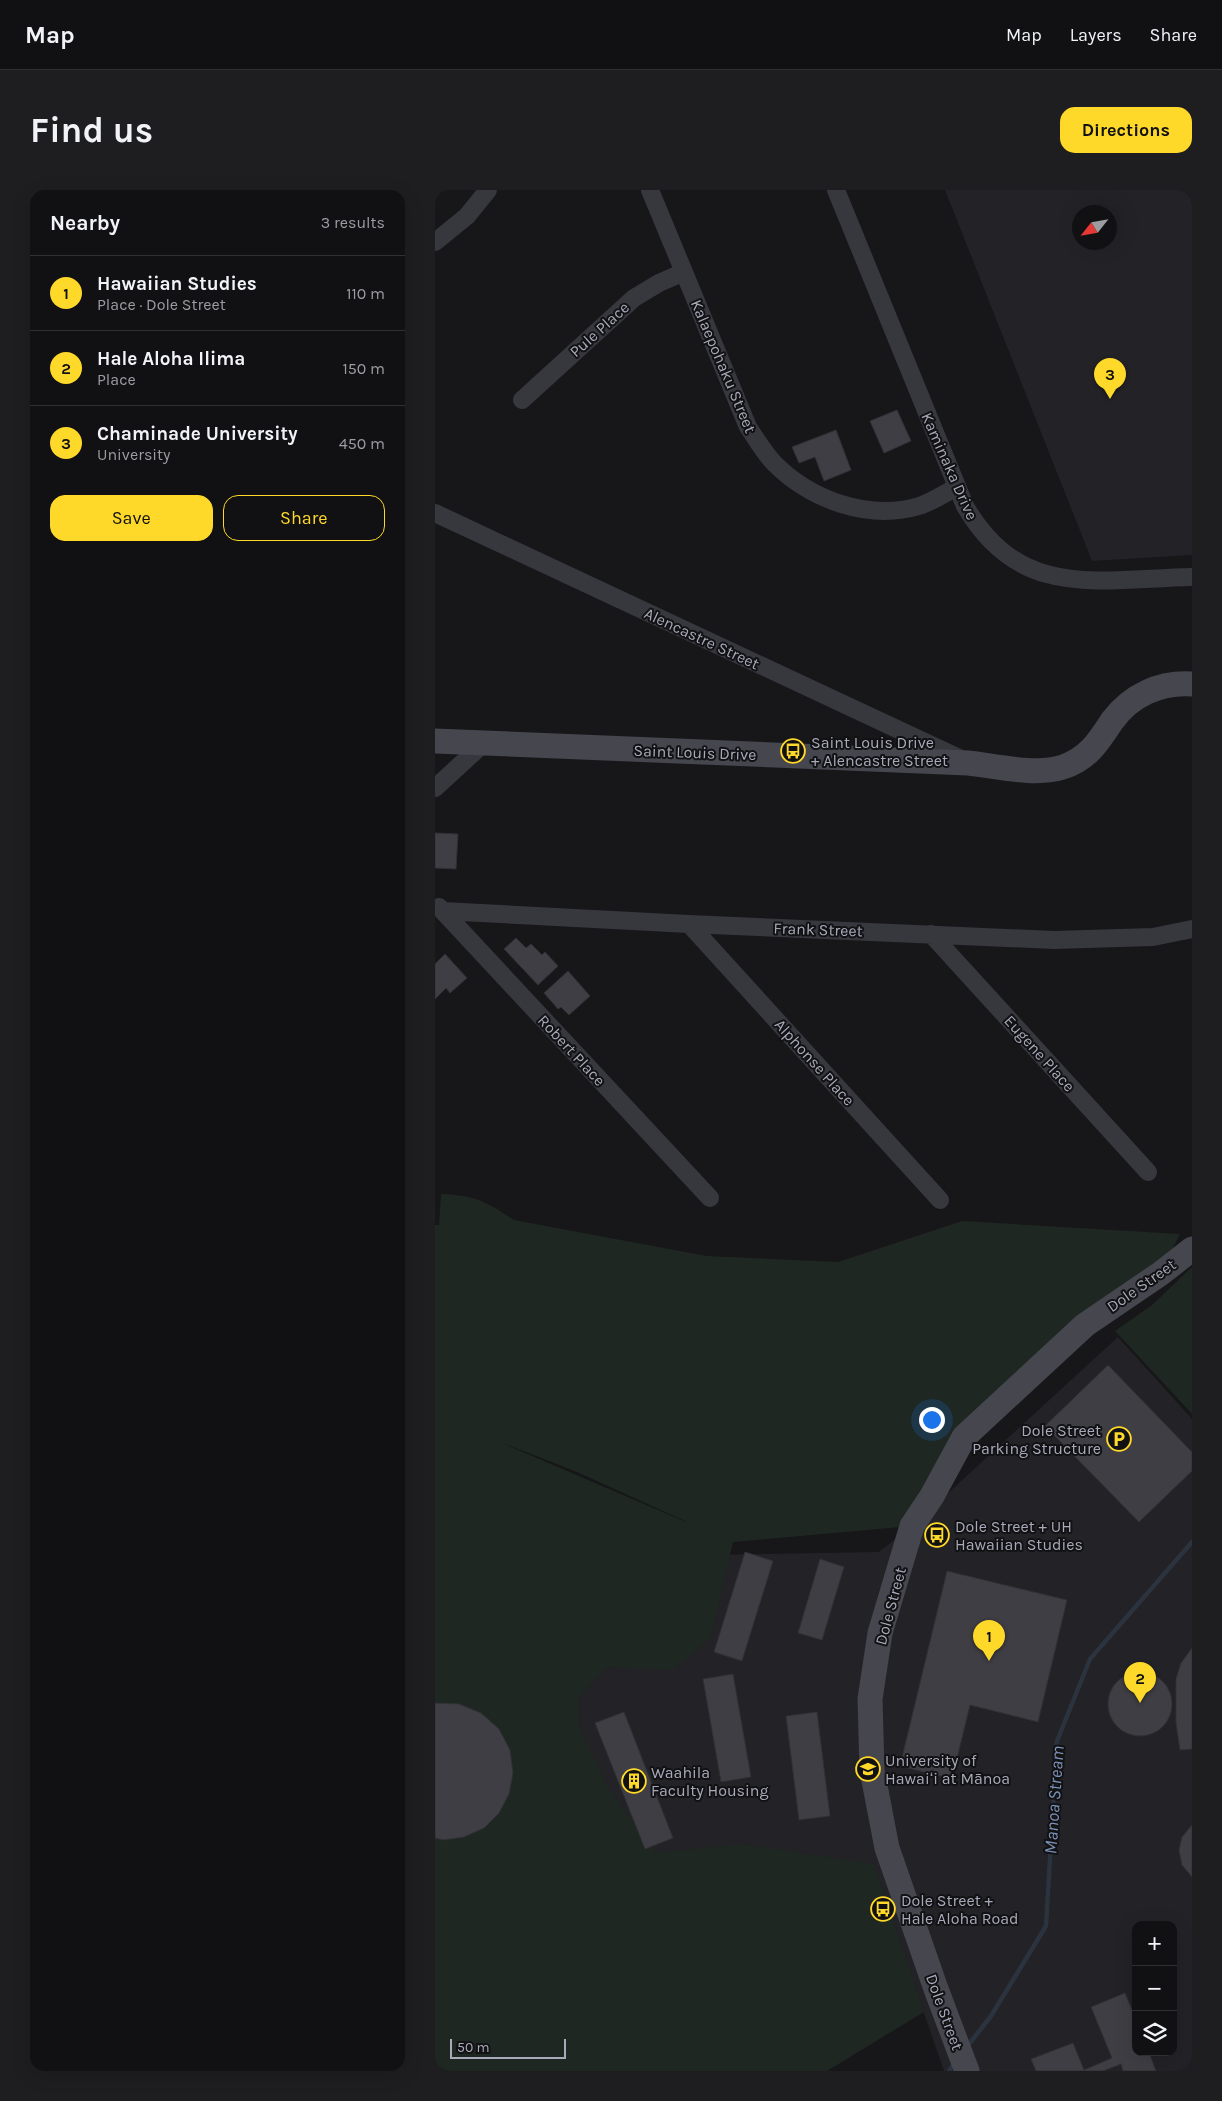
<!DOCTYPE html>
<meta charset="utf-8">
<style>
body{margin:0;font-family:Karla,sans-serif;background:#1e1e21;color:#f1f3f6}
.controls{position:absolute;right:15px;bottom:15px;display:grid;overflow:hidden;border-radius:10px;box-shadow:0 5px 20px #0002}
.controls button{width:45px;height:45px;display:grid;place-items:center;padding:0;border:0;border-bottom:1px solid #303033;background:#111013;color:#f1f3f6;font:25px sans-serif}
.compass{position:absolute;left:637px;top:15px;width:45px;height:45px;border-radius:50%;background:#111013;box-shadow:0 5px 20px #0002;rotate:239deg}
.scale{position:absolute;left:15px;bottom:12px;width:116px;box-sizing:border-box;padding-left:5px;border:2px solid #a8aaba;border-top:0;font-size:14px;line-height:18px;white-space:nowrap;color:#a8aaba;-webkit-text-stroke:4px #121114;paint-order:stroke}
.you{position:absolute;left:496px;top:1229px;width:18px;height:18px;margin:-12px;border:4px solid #fff;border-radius:50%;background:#1a73e8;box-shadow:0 0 0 8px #1a73e833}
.badge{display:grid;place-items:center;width:32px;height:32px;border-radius:50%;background:#fed929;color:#111;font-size:16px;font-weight:700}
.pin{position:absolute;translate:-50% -41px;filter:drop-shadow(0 1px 2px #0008)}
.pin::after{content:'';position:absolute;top:26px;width:18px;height:15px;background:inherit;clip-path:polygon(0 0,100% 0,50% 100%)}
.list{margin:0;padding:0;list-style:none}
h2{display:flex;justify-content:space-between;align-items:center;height:65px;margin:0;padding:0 20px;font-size:21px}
h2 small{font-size:16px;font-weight:400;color:#9c9da0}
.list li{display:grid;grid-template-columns:32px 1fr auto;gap:15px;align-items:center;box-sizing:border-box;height:75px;padding:0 20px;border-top:1px solid #303033}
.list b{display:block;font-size:19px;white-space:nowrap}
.list p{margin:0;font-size:16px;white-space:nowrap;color:#9c9da0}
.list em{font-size:16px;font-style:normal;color:#9c9da0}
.actions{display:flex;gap:10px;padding:15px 20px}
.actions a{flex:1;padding:11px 0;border:1px solid #fed929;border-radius:15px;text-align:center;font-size:18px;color:#fed929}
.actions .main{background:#fed929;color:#111}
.icon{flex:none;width:28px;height:28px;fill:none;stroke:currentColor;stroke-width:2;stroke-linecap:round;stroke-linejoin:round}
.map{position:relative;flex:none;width:757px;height:1881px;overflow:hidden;border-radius:15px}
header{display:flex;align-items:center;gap:30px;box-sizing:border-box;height:70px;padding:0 25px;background:#111013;border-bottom:1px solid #303033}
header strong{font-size:24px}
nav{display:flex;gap:28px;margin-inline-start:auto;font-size:18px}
.intro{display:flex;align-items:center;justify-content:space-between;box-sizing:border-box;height:120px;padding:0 30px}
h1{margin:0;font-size:35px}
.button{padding:12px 22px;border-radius:15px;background:#fed929;color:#111;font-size:18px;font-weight:700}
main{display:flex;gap:30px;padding:0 30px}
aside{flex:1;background:#111013;border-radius:15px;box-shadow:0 5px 20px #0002}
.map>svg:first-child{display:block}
.built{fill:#232226;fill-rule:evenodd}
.green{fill:#1e2721;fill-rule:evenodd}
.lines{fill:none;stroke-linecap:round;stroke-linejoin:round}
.stream{stroke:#2b333e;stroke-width:4.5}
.building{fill:#3e3e44;stroke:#313035}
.street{stroke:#37373e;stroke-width:18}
.secondary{stroke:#45464e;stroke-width:25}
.labels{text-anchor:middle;stroke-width:4;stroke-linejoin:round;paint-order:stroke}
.street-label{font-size:16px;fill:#a8aaba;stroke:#121114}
.poi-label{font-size:16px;fill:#a8aaba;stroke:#121114;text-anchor:start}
.water-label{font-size:18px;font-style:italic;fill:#7c92b7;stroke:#121114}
</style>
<header>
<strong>Map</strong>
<nav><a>Map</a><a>Layers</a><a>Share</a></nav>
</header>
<div class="intro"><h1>Find us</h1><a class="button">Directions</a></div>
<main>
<aside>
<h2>Nearby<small>3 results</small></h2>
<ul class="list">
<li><span class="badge">1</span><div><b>Hawaiian Studies</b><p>Place · Dole Street</p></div><em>110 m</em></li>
<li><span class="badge">2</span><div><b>Hale Aloha Ilima</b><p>Place</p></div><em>150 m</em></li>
<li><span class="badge">3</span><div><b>Chaminade University</b><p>University</p></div><em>450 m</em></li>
</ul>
<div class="actions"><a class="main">Save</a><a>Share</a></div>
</aside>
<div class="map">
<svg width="757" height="1881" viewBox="0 0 757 1881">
<rect width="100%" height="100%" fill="#171619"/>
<path class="built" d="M 510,0 L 757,0 L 757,365 L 657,371 ZM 644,22 L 674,22 L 674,52 L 644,52 Z
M 683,1147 L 757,1229 L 757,1881 L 509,1881 L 479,1794 L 157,1721 L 121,1423 L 149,1367 L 444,1362 L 477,1336 ZM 701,1735 L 738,1735 L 738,1862 L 701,1862 Z"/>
<path class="green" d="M 6,1004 C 40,1005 52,1012 79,1030 L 272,1066 L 403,1072 L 527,1031 L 745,1044 L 725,1084 L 581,1197 L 477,1336 L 298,1352 L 276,1447 L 239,1480 L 172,1477 L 144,1507 L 143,1534 L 174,1599 L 220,1663 L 308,1654 L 439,1674 L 489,1822 L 392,1881 L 0,1881 L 0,1035 L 4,1035 ZM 65,1252 L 142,1282 L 252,1332 L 251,1332 Z
M 757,1077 L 757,1224 L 680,1141 L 717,1115 Z"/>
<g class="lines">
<path class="stream" d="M 531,1858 L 556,1826 L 611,1736 L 622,1551 L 655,1469 L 757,1352
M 514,1881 L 520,1872"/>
</g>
<path class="building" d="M 462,220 L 476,251 L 449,263 L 435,231 Z
M 401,240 L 416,280 L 389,291 L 380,267 L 364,273 L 357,257 Z
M 0,643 L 23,644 L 21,679 L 0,678 Z
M 81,748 L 91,758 L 96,754 L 107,765 L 110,762 L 123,776 L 103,795 L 69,759 Z
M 10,764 L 32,788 L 15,803 L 11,798 L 0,809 L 0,774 Z
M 133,781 L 155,806 L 134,825 L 126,817 L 123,819 L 109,803 Z
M 673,1175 L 757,1262 L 757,1281 L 704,1332 L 610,1236 Z
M 310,1362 L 338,1371 L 307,1471 L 279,1462 Z
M 385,1369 L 409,1377 L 387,1450 L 363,1443 Z
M 512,1381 L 632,1410 L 603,1532 L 535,1515 L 517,1589 L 465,1576 Z
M 757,1458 L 757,1559 L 745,1560 L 741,1533 L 741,1489 L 746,1473 Z
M673 1514a32 32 0 1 1 64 0a32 32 0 1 1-64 0Z
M 298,1484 L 316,1587 L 286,1592 L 268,1489 Z
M 0,1513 L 24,1514 L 46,1523 L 64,1539 L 75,1560 L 78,1583 L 74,1604 L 64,1623 L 49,1638 L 29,1647 L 8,1650 L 0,1648 Z
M 189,1522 L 238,1648 L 210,1659 L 160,1533 Z
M 382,1522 L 395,1626 L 364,1630 L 351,1526 Z
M 757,1635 L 757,1687 L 747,1675 L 744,1660 L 747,1647 Z
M 690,1803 L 701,1830 L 701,1862 L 714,1862 L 721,1881 L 688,1881 L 686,1874 L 668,1881 L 601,1881 L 596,1869 L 638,1853 L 649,1880 L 677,1868 L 656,1817 Z"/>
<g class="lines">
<path class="street" d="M 215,0 L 313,237 C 322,250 329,263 340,274 C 376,310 434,331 484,316 C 497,312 510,303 522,297
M 401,0 L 530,316 C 585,411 664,389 757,387
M 0,52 L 32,26 L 53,0
M 87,210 L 199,108 L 224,93 L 249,82
M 0,323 L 526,569
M 0,598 L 48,554
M 4,717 L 275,1008
M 8,721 L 254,734 L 619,750 L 718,747 L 757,739
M 254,734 L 505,1010
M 496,744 L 713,982"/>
<path class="secondary" d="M 0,551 L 533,573 C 561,576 601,586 628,577 C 653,569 664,551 677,531 C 696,505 725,492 757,494
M 532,1881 L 501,1799 L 452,1658 L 437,1580 L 435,1509 L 445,1443 L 477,1336 L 497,1306 L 529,1247 L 650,1135 L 725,1084 L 757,1059"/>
</g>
<defs>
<g id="bus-ring" transform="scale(1.25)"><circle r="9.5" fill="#121114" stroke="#fed929" stroke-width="1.5"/><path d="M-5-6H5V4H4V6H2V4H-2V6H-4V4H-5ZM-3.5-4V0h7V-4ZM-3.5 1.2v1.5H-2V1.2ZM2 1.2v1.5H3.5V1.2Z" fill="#fed929"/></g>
<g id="parking-ring" transform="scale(1.25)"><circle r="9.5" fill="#121114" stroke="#fed929" stroke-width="1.5"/><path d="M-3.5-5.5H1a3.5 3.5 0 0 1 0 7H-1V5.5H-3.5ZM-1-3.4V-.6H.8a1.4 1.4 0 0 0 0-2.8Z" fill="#fed929"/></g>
<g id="university-ring" transform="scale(1.25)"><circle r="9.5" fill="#121114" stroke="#fed929" stroke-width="1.5"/><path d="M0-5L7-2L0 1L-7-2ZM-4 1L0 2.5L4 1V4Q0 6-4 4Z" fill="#fed929"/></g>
<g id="building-ring" transform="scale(1.25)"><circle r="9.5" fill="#121114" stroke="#fed929" stroke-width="1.5"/><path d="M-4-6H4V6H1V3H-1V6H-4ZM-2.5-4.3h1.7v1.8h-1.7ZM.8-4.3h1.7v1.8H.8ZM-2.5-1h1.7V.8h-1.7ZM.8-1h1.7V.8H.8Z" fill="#fed929"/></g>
</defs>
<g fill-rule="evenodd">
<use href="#bus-ring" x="358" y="561"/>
<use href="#parking-ring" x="684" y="1249"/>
<use href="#bus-ring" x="502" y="1345"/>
<use href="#university-ring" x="433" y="1579"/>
<use href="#building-ring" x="199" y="1591"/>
<use href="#bus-ring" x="448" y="1719"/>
</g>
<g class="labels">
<g class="street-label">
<text transform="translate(164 139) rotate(-42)" y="6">Pule Place</text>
<text transform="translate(289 176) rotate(67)" y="6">Kalaepohaku Street</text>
<text transform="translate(515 276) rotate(66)" y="6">Kaminaka Drive</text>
<text transform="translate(267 448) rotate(25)" y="6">Alencastre Street</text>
<text transform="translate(260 562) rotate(2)" y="6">Saint Louis Drive</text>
<text transform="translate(383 739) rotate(2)" y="6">Frank Street</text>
<text transform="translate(137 860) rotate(47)" y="6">Robert Place</text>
<text transform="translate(605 863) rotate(48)" y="6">Eugene Place</text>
<text transform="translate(380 872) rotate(48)" y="6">Alphonse Place</text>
<text transform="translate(706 1095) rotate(-35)" y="6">Dole Street</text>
<text transform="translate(455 1416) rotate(-75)" y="6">Dole Street</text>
<text transform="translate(510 1822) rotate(70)" y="6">Dole Street</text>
</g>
<g class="poi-label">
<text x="376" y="558">Saint Louis Drive<tspan x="376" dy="18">+ Alencastre Street</tspan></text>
<text x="666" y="1246" text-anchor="end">Dole Street<tspan x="666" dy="18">Parking Structure</tspan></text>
<text x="520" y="1342">Dole Street + UH<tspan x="520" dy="18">Hawaiian Studies</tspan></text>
<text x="450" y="1576">University of<tspan x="450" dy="18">Hawaiʻi at Mānoa</tspan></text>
<text x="216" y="1588">Waahila<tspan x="216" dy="18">Faculty Housing</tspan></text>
<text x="466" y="1716">Dole Street +<tspan x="466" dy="18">Hale Aloha Road</tspan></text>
</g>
<g class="water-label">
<text transform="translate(619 1610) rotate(-86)" y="6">Manoa Stream</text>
</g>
</g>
</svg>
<div class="controls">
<button>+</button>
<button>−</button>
<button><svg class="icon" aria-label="layers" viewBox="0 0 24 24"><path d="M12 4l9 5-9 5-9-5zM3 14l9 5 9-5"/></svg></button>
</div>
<svg class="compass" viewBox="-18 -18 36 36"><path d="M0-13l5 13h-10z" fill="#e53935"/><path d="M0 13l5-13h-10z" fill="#9c9da0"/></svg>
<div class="scale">50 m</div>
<div class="you"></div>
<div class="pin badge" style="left:554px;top:1471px">1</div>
<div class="pin badge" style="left:705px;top:1513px">2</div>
<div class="pin badge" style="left:675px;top:209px">3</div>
</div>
</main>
